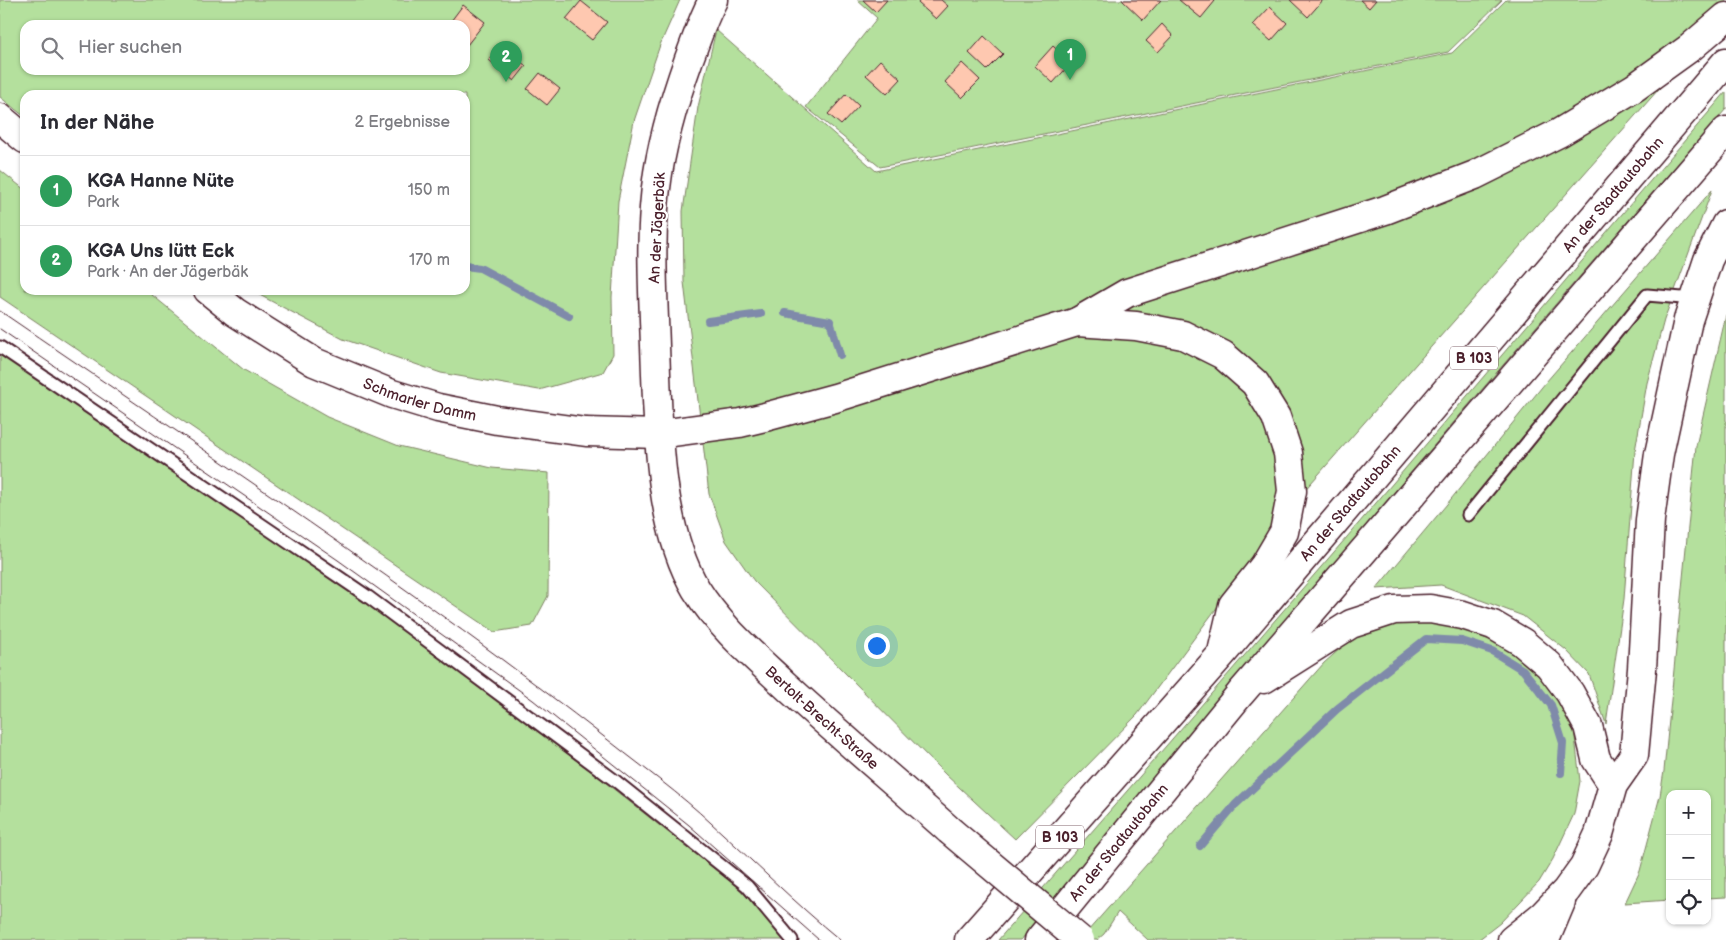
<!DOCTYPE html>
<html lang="de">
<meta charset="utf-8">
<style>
body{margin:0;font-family:"Balsamiq Sans",sans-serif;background:#f7f7f7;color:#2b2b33}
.controls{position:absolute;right:15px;bottom:15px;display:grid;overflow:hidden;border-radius:10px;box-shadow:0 1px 4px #0004}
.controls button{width:45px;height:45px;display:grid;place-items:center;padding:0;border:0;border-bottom:1px solid #e1e1e2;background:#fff;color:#2b2b33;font:25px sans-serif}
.you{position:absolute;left:876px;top:645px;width:18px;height:18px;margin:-12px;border:4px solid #fff;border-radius:50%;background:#1a73e8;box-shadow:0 0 0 8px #1a73e833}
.badge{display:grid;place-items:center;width:32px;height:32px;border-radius:50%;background:#1a73e8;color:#fff;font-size:16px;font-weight:700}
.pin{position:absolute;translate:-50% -41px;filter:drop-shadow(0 1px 2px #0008)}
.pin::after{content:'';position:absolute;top:26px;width:18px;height:15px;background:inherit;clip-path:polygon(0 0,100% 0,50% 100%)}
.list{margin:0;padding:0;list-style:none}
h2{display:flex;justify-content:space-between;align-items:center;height:65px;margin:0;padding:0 20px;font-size:21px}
h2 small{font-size:16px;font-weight:400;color:#7c7c81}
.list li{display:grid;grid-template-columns:32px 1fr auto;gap:15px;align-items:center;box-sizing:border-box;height:70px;padding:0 20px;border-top:1px solid #e1e1e2}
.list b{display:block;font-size:19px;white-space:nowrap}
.list p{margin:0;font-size:16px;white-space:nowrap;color:#7c7c81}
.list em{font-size:16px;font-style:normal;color:#7c7c81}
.icon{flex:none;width:28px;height:28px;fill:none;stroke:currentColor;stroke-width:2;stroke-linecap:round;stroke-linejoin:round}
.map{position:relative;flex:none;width:1726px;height:940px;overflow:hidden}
.search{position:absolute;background:#fff;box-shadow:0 1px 4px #0004;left:20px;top:20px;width:450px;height:55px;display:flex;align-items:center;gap:12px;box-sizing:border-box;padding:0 18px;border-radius:15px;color:#7c7c81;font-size:19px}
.panel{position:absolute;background:#fff;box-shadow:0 1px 4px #0004;left:20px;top:90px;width:450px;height:205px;border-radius:15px}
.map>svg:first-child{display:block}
.green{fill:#b4e09d;stroke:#7f8064;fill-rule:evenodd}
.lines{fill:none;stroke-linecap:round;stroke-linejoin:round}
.stream{stroke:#7f8aaa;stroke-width:8}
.building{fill:#fec8b0;stroke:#4a1f2b}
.lane-casing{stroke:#4a1f2b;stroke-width:15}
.secondary-casing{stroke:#4a1f2b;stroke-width:31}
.highway-casing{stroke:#4a1f2b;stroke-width:31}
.lane{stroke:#fff;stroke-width:11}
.secondary{stroke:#fff;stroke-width:28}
.highway{stroke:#fff;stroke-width:28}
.tram{stroke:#4a1f2b;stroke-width:1}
.secondary-bridge-casing{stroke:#4a1f2b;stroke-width:31;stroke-linecap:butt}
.secondary-bridge{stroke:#fff;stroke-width:28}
.labels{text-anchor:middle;stroke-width:4.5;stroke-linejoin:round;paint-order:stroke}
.shield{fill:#fff;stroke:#80626b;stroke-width:1}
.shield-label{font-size:14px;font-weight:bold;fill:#4a1f2b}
.street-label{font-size:15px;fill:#4a1f2b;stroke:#fff}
</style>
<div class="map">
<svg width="1726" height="940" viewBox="0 0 1726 940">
<rect width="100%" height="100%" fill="#fff"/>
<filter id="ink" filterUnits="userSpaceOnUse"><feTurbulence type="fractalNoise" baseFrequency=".02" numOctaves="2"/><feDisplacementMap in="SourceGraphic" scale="10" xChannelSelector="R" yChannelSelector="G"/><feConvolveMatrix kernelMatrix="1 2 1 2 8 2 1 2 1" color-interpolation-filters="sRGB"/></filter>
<g filter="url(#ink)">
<path class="green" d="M 0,0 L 680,0 L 660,45 L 634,121 L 618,201 L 612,297 L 613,354 L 603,372 L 539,390 L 441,373 L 343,339 L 250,290 L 465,290 L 465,95 L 25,95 L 25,117 L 0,97 ZM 25,25 L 465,25 L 465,70 L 25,70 Z
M 857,0 L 1502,0 L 1448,52 L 880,167 L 806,107 L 877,18 Z
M 1506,0 L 1726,0 L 1726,13 L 1303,492 L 1137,715 L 1015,839 L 946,775 L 754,581 L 726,541 L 709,494 L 684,282 L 683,211 L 698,107 L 716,30 L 876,171 L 1452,53 Z
M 1726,92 L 1726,109 C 1486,382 1250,658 1021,940 L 998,940 L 1347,537 Z
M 0,170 L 25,190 L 25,290 L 146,290 L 244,370 L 327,417 L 399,446 L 492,468 L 549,473 L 548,596 L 532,626 L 494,632 L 0,297 Z
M 1712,190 L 1664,320 L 1647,383 L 1635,451 L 1624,599 L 1606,724 L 1589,674 L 1566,650 L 1523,616 L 1441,585 L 1376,589 L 1447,504 L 1546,382 Z
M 1726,315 L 1726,490 L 1724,511 L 1726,577 L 1726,897 L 1707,898 L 1707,794 L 1670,794 L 1670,900 L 1625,903 L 1640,871 L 1660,796 L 1664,771 L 1696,446 Z
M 0,354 L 371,606 L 596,775 L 737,887 L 793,940 L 0,940 Z
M 1413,621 L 1436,623 L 1468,631 L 1506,647 L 1541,678 L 1573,720 L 1580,781 L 1574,814 L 1553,859 L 1539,882 L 1500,923 L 1478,940 L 1148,940 L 1118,912 L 1104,934 L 1097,940 L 1080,940 L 1324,663 L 1351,639 L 1382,626 Z"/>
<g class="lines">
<path class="stream" d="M 465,266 L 480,268 L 569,316
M 785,313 L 830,321 L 840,355
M 708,321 L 761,314
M 1200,846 L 1235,805 L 1337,709 L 1426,639 L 1462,641 L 1492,651 L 1523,670 L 1551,705 L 1563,743 L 1561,773"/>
</g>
<path class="building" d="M 863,0 L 887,0 L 876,12 Z
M 920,0 L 941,0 L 948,6 L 936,19 L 918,3 Z
M 1122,0 L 1161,0 L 1143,20 Z
M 1179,0 L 1214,0 L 1215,1 L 1201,18 Z
M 1290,0 L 1323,0 L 1308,17 Z
M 1360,0 L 1376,0 L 1369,8 Z
M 581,1 L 607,22 L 592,40 L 566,19 Z
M 463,5 L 485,22 L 467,45 L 465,43 L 465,25 L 448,25 Z
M 1270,7 L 1287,23 L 1271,41 L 1253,25 Z
M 1162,24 L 1173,36 L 1158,52 L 1146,41 Z
M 984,36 L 1003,54 L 987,70 L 969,53 Z
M 501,45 L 526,66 L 514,81 L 489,60 Z
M 1053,46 L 1071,63 L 1053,83 L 1035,66 Z
M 880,60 L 901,79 L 887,94 L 866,75 Z
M 962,63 L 980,80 L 962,98 L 945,82 Z
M 540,73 L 560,89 L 547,105 L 527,89 Z
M 846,94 L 859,106 L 841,125 L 828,114 Z"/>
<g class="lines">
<g class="lane-casing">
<path id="lane" d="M 0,347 L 367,596 L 617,782 L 747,886 L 792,940
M 1468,515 L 1647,295 L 1694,299"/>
</g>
<g class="secondary-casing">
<g id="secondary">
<path id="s1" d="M 713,0 C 706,13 701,26 696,40 C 680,82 665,128 658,173 C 649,230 653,288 655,346 C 658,420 657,524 696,589 C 719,626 753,655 784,684 C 838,734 894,781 949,830"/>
<path d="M 0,118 L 25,139"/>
<path id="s2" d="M 208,290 L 235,312 L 314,362 L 392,394 L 438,408 L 497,420 L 586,432 L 659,434"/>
</g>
</g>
<g class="highway-casing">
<g id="highway">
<path d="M 1077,322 L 1136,326 L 1183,335 L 1223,355 L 1255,383 L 1276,417 L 1288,453 L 1292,491 L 1284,532 L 1264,566 L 1233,605 L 1223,648"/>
<path d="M 659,434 L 740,423 L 765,417 L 835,398 L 1077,322 L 1127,293 L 1385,210 L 1475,175 L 1559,133 L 1634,88 L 1691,47 L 1726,17"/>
<path d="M 1264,679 L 1351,624 L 1394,610 L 1430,609 L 1463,615 L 1493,625 L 1522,642 L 1549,665 L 1570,693 L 1588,726 L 1596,759 L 1613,785"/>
<path id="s3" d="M 969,940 L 1221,655 L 1726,62"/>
<path id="s4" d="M 1039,940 L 1240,694 L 1726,131"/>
<path d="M 1512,940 L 1543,915 L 1566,891 L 1584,866 L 1599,834 L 1613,785 L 1634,755 L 1642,669 L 1650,520 L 1659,454 L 1688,320 L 1708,260 L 1726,224"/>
<path d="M 1545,940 L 1561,902"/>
</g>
</g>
<use href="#lane" class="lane"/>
<use href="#secondary" class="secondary"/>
<use href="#highway" class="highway"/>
<path class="tram" d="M 0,311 C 206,452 415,589 612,743 C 645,769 680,794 711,823 C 754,862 795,903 840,940
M 0,329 L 338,560 L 533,700 L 689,825 L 819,940"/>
<g class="secondary-bridge-casing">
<path id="secondary-bridge" d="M 949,830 L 1080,940"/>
</g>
<use href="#secondary-bridge" class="secondary-bridge"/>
</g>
</g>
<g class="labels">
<g class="shield">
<rect x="1450" y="346.5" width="48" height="23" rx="4"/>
<rect x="1036" y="825.5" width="48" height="23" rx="4"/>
</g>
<g class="shield-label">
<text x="1474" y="363">B 103</text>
<text x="1060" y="842">B 103</text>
</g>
<g class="street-label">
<text dy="5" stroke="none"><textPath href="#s3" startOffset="985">An der Stadtautobahn</textPath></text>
<text transform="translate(657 228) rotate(-87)" y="5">An der Jägerbäk</text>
<text dy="5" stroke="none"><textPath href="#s2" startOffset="241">Schmarler Damm</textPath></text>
<text dy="5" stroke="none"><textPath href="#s3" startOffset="580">An der Stadtautobahn</textPath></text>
<text dy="5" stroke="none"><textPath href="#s1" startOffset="785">Bertolt-Brecht-Straße</textPath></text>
<text dy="5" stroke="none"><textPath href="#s4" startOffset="126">An der Stadtautobahn</textPath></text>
</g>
</g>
</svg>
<div class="controls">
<button>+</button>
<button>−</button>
<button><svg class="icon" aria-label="locate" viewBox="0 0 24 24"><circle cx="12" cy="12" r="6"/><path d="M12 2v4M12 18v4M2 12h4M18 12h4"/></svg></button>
</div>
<div class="you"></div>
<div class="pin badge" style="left:1070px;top:80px;background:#2e9e5b">1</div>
<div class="pin badge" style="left:506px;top:82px;background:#2e9e5b">2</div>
<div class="search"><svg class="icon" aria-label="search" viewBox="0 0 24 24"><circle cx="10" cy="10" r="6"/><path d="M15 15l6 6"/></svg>Hier suchen</div>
<section class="panel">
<h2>In der Nähe<small>2 Ergebnisse</small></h2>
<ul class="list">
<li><span class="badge" style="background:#2e9e5b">1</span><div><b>KGA Hanne Nüte</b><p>Park</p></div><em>150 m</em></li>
<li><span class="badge" style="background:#2e9e5b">2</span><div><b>KGA Uns lütt Eck</b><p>Park · An der Jägerbäk</p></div><em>170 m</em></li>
</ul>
</section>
</div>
